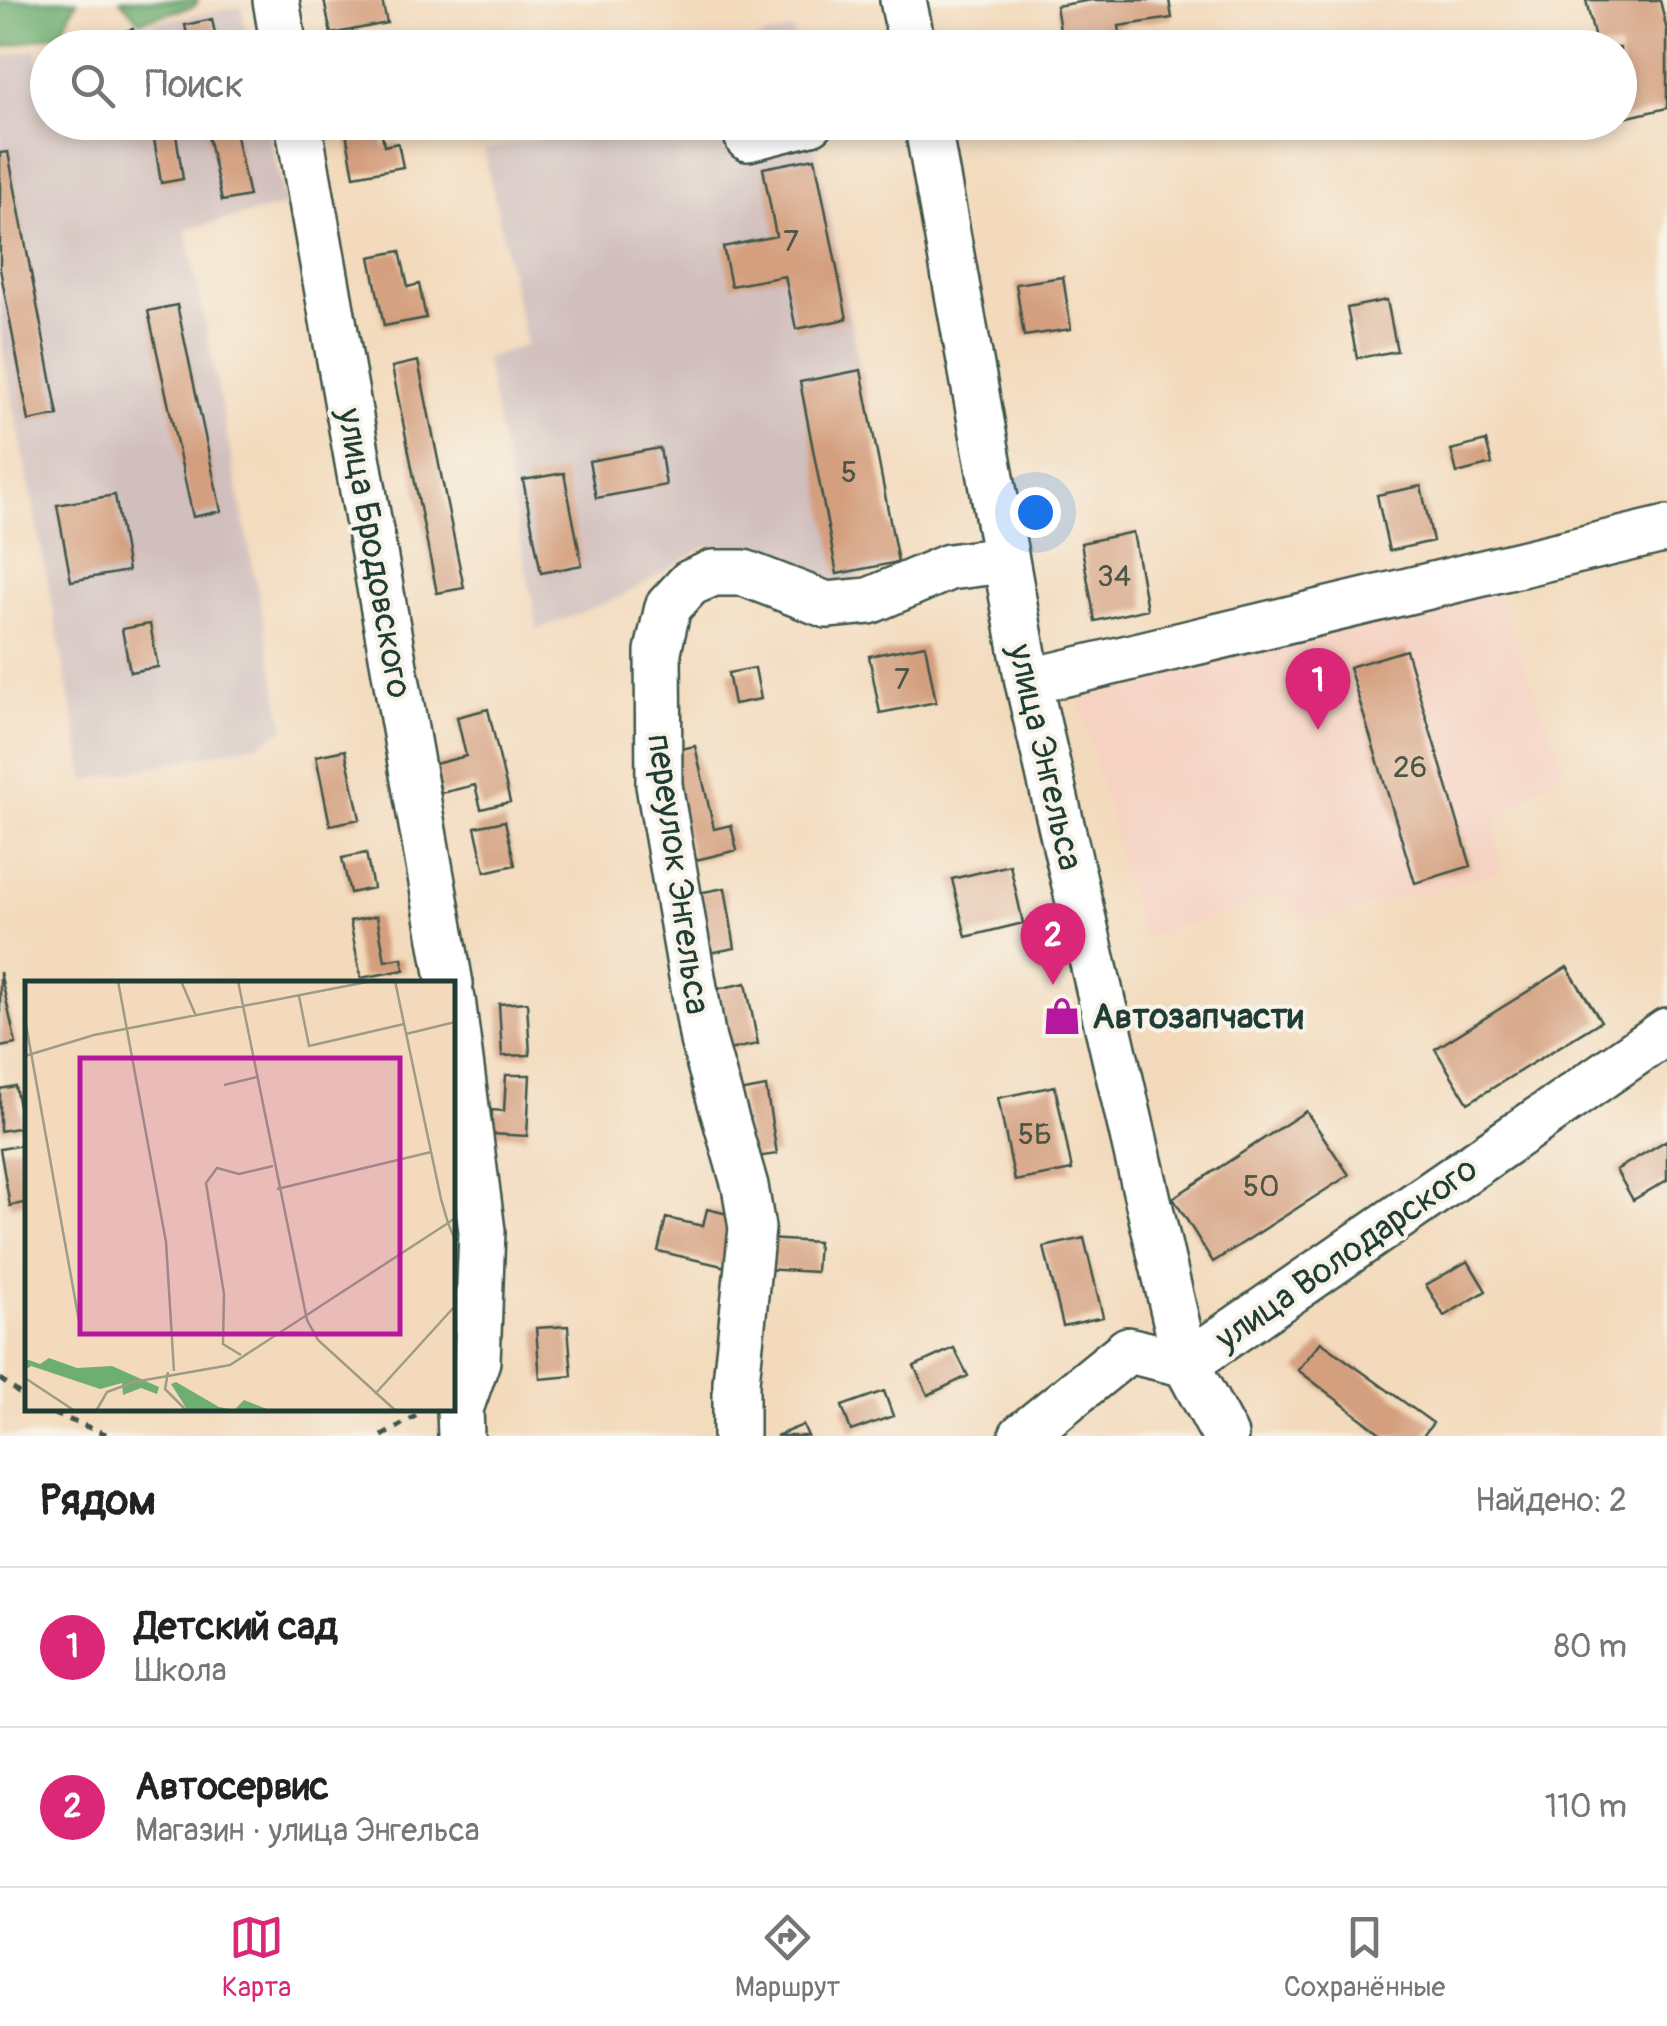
<!DOCTYPE html>
<html lang="ru">
<meta charset="utf-8">
<style>
body{margin:0;font-family:Pangolin,sans-serif;background:#f6f6f6;color:#222}
.you{position:absolute;left:1035px;top:512px;width:35px;height:35px;margin:-25px;border:8px solid #fff;border-radius:50%;background:#1a73e8;box-shadow:0 0 0 15px #1a73e833}
.badge{display:grid;place-items:center;width:65px;height:65px;border-radius:50%;background:#db2777;color:#fff;font-size:32px;font-weight:700}
.pin{position:absolute;translate:-50% -82px;filter:drop-shadow(0 2px 5px #0008)}
.pin::after{content:'';position:absolute;top:52px;width:35px;height:30px;background:inherit;clip-path:polygon(0 0,100% 0,50% 100%)}
.list{margin:0;padding:0;list-style:none}
h2{display:flex;justify-content:space-between;align-items:center;height:130px;margin:0;padding:0 40px;font-size:42px}
h2 small{font-size:32px;font-weight:400;color:#767676}
.list li{display:grid;grid-template-columns:65px 1fr auto;gap:30px;align-items:center;box-sizing:border-box;height:160px;padding:0 40px;border-top:2px solid #e0e0e0}
.list b{display:block;font-size:38px;white-space:nowrap}
.list p{margin:0;font-size:32px;white-space:nowrap;color:#767676}
.list em{font-size:32px;font-style:normal;color:#767676}
.icon{flex:none;width:55px;height:55px;fill:none;stroke:currentColor;stroke-width:2;stroke-linecap:round;stroke-linejoin:round}
.map{position:relative;flex:none;width:1667px;height:1436px;overflow:hidden}
.search{position:absolute;background:#fff;box-shadow:0 5px 15px #0003;left:30px;right:30px;top:30px;height:110px;display:flex;align-items:center;gap:25px;box-sizing:border-box;padding:0 35px;border-radius:55px;color:#767676;font-size:38px}
.sheet{height:450px;background:#fff}
nav{display:flex;justify-content:space-around;align-items:center;box-sizing:border-box;height:140px;border-top:2px solid #e0e0e0;background:#fff;font-size:28px;color:#767676}
nav a{display:grid;justify-items:center;gap:5px}
nav .on{color:#db2777}
.map>svg:first-child{display:block}
.built{fill:#f5d2c2}
.industrial{fill:#d1bfbd}
.forest{fill:#6eae71;stroke:#467652;stroke-width:2.5}
.building{fill:#d49f7e}
.lines{fill:none;stroke-linecap:round;stroke-linejoin:round}
.minor-casing{stroke:#3f5548;stroke-width:50}
.path{stroke:#3f5548;stroke-width:5;stroke-dasharray:8 8;stroke-linecap:butt}
.minor{stroke:#fff;stroke-width:45}
.labels{text-anchor:middle;stroke-width:8;stroke-linejoin:round;paint-order:stroke}
.number-label{font-size:30px;fill:#4c5646}
.street-label{font-size:35px;fill:#1f3d34;stroke:#f7f3e8}
.poi-label{font-size:35px;font-weight:bold;fill:#1f3d34;stroke:#f7f3e8;text-anchor:start}
.inset-road{fill:none;stroke:#9e9b86;stroke-width:2.5}
.view{fill:#b5179e;fill-opacity:0.15;stroke:#b5179e;stroke-width:5}
.inset-edge{fill:none;stroke:#1f3d34;stroke-width:5}
</style>
<div class="map">
<svg width="1667" height="1436" viewBox="0 0 1667 1436">
<rect width="100%" height="100%" fill="#f7f3e8"/>
<filter id="ink" filterUnits="userSpaceOnUse"><feTurbulence type="fractalNoise" baseFrequency=".01" numOctaves="2"/><feDisplacementMap in="SourceGraphic" scale="20" xChannelSelector="R" yChannelSelector="G"/><feConvolveMatrix kernelMatrix="1 2 1 2 8 2 1 2 1" color-interpolation-filters="sRGB"/></filter>
<filter id="wash" filterUnits="userSpaceOnUse"><feTurbulence type="fractalNoise" baseFrequency=".0048" numOctaves="4" result="noise"/><feDisplacementMap in="SourceGraphic" scale="40" xChannelSelector="R" yChannelSelector="G"/><feGaussianBlur stdDeviation="2.25" result="paint"/><feColorMatrix in="noise" values="0 0 0 0 0 0 0 0 0 0 0 0 0 0 0 0 0 1.4 0 .05"/><feComposite in="paint" operator="in"/></filter>
<g filter="url(#wash)">
<rect width="100%" height="100%" fill="#f3dabc"/>
<path class="built" d="M 1491,582 L 1565,768 L 1493,824 L 1502,871 L 1306,923 L 1282,896 L 1141,938 L 1077,691 Z"/>
<path class="industrial" d="M 241,7 L 250,47 L 156,47 L 150,23 Z
M 793,30 L 796,47 L 726,47 Z
M 36,49 L 47,98 L 48,122 L 267,123 L 286,206 L 186,229 L 285,729 L 261,743 L 86,781 L 0,332 L 0,57 Z
M 616,123 L 811,123 L 898,562 L 840,584 L 776,550 L 707,546 L 622,596 L 538,630 L 485,358 L 526,345 L 484,150 Z"/>
<path class="forest" d="M 0,0 L 77,0 L 61,33 L 0,48 Z
M 120,0 L 198,0 L 195,6 L 140,21 Z"/>
<g id="blocks">
<path class="building" d="M 324,0 L 382,0 L 387,23 L 331,34 Z
M 1092,0 L 1169,0 L 1172,18 L 1119,26 L 1121,40 L 1093,48 L 1063,48 L 1056,6 Z
M 1586,0 L 1660,0 L 1667,31 L 1667,108 L 1620,119 L 1620,48 L 1597,48 Z
M 212,19 L 218,48 L 190,48 L 185,25 Z
M 133,29 L 138,48 L 60,48 L 60,46 Z
M 1158,35 L 1192,36 L 1191,48 L 1157,48 Z
M 205,122 L 233,122 L 249,196 L 222,201 Z
M 344,122 L 380,122 L 384,146 L 398,143 L 403,167 L 354,176 Z
M 1078,122 L 1104,122 L 1105,129 L 1080,134 Z
M 175,128 L 183,179 L 161,183 L 153,132 Z
M 8,152 L 58,415 L 29,421 L 0,269 L 0,153 Z
M 815,158 L 847,319 L 796,329 L 785,276 L 731,286 L 723,247 L 776,236 L 763,168 Z
M 400,251 L 408,287 L 419,284 L 426,318 L 384,326 L 370,257 Z
M 1063,277 L 1071,329 L 1024,336 L 1016,284 Z
M 1387,300 L 1397,351 L 1357,358 L 1347,308 Z
M 177,305 L 221,511 L 193,517 L 148,311 Z
M 418,361 L 464,588 L 437,593 L 392,367 Z
M 861,370 L 898,562 L 837,574 L 800,382 Z
M 1486,441 L 1492,464 L 1457,473 L 1451,450 Z
M 660,448 L 666,485 L 596,498 L 589,461 Z
M 564,473 L 582,565 L 541,573 L 523,480 Z
M 1421,486 L 1433,541 L 1389,551 L 1377,495 Z
M 115,495 L 128,571 L 71,581 L 57,505 Z
M 1133,532 L 1147,609 L 1095,621 L 1081,543 Z
M 150,624 L 158,667 L 130,672 L 122,629 Z
M 925,645 L 936,702 L 880,713 L 869,656 Z
M 1406,650 L 1471,866 L 1415,883 L 1349,667 Z
M 755,668 L 761,699 L 734,704 L 728,673 Z
M 488,709 L 510,802 L 481,809 L 475,785 L 441,793 L 435,764 L 466,756 L 457,717 Z
M 695,746 L 714,829 L 731,825 L 737,850 L 692,861 L 667,752 Z
M 345,750 L 360,819 L 330,825 L 316,756 Z
M 505,821 L 515,865 L 485,872 L 475,827 Z
M 366,853 L 373,888 L 350,893 L 342,858 Z
M 1010,865 L 1023,923 L 966,937 L 952,879 Z
M 725,888 L 735,948 L 709,953 L 698,893 Z
M 377,916 L 385,961 L 402,958 L 404,970 L 361,978 L 350,921 Z
M 1567,967 L 1601,1021 L 1468,1103 L 1435,1049 Z
M 0,972 L 16,1044 L 0,1047 Z
M 746,983 L 758,1044 L 728,1050 L 717,989 Z
M 527,1002 L 530,1055 L 502,1056 L 499,1004 Z
M 506,1075 L 530,1075 L 527,1136 L 491,1134 L 492,1110 L 504,1111 Z
M 15,1086 L 23,1127 L 0,1131 L 0,1089 Z
M 1055,1086 L 1072,1170 L 1015,1181 L 998,1098 Z
M 766,1087 L 777,1154 L 750,1158 L 739,1092 Z
M 1306,1111 L 1349,1175 L 1213,1262 L 1173,1198 Z
M 1667,1140 L 1667,1180 L 1633,1200 L 1616,1170 Z
M 28,1144 L 28,1202 L 10,1206 L 0,1149 Z
M 707,1209 L 744,1218 L 731,1268 L 658,1251 L 666,1218 L 703,1226 Z
M 1084,1238 L 1103,1317 L 1063,1326 L 1044,1247 Z
M 765,1239 L 818,1242 L 816,1272 L 763,1269 Z
M 1468,1261 L 1486,1291 L 1444,1316 L 1426,1285 Z
M 568,1326 L 572,1376 L 540,1379 L 536,1328 Z
M 1321,1342 L 1433,1423 L 1423,1436 L 1384,1436 L 1298,1370 Z
M 954,1348 L 968,1376 L 928,1395 L 914,1366 Z
M 884,1391 L 893,1416 L 851,1431 L 842,1406 Z
M 803,1425 L 808,1436 L 776,1436 Z"/>
</g>
</g>
<g filter="url(#ink)">
<use href="#blocks" fill-opacity="0" stroke="#3f5548" stroke-width="2.5"/>
<g class="lines">
<g class="minor-casing">
<path id="minor" d="M 276,0 L 284,48
M 903,0 L 913,48
M 298,122 L 450,984
M 927,122 L 1028,682 L 1186,1364 L 1225,1436
M 748,138 L 811,122
M 1028,682 L 1667,529
M 452,999 L 482,1231 L 477,1361 L 460,1409 L 461,1436
M 736,1436 L 736,1382 L 752,1228 L 745,1186 L 703,1040 L 659,785 L 658,651 L 668,607 L 690,583 L 713,573 L 744,573 L 827,605 L 869,601 L 949,567 L 1003,560
M 1022,1436 L 1128,1350 L 1186,1364 L 1667,1031"/>
</g>
<path class="path" d="M 0,1379 L 28,1400
M 39,1408 L 111,1436
M 382,1436 L 422,1412"/>
<use href="#minor" class="minor"/>
</g>
</g>
<defs>
<g id="shop-bare" transform="scale(3)"><path d="M-5-2.5h2.3a2.7 3.5 0 0 1 5.4 0H5L5.5 6h-11ZM-1.5-2.5h3a1.5 2.3 0 0 0-3 0Z" fill="#b5179e" stroke="#f7f3e8" stroke-width="2.5" paint-order="stroke"/></g>
</defs>
<g fill-rule="evenodd">
<use href="#shop-bare" x="1062" y="1016"/>
</g>
<g class="labels">
<g class="number-label">
<text x="791" y="251">7</text>
<text x="849" y="482">5</text>
<text x="1114" y="586">34</text>
<text x="902" y="689">7</text>
<text x="1410" y="777">26</text>
<text x="1035" y="1144">5Б</text>
<text x="1261" y="1196">50</text>
</g>
<g class="street-label">
<text transform="translate(375 553) rotate(80)" y="12">улица Бродовского</text>
<text transform="translate(1046 757) rotate(77)" y="12">улица Энгельса</text>
<text transform="translate(679 874) rotate(82)" y="12">переулок Энгельса</text>
<text transform="translate(1346 1253) rotate(-35)" y="12">улица Володарского</text>
</g>
<g class="poi-label">
<text x="1092" y="1028">Автозапчасти</text>
</g>
</g>
<g transform="translate(25 981)">
<rect width="430" height="430" fill="#f3dabc"/>
<path d="M 24,377 L 52,387 L 87,385 L 134,406 L 132,413 L 116,407 L 98,414 L 97,402 L 75,408 L 6,385 L 0,389 L 1,378 L 15,383 ZM 151,401 L 194,426 L 209,429 L 219,419 L 247,430 L 163,430 L 146,403 Z" fill="#6eae71"/>
<path class="inset-road" d="M 93,0 L 141,261 L 149,390M 156,0 L 171,35M 213,0 L 282,339 L 293,359 L 371,430M 370,0 L 416,218 L 423,242 L 430,237M 274,15 L 284,65 L 379,43M 0,38 L 54,340M 381,53 L 430,41M 0,75 L 69,54 L 347,0M 199,104 L 232,96M 252,208 L 406,171M 216,374 L 198,363 L 199,313 L 181,202 L 192,187 L 214,193 L 248,185M 143,391 L 140,408 L 162,430M 0,397 L 50,430M 350,413 L 430,325M 71,430 L 82,411 L 109,401 L 205,384 L 423,242 L 430,259"/>
<path class="view" d="M 55,77 L 375,77 L 375,353 L 55,353 Z"/>
<rect width="430" height="430" class="inset-edge"/>
</g>
</svg>
<div class="you"></div>
<div class="pin badge" style="left:1318px;top:730px">1</div>
<div class="pin badge" style="left:1053px;top:985px">2</div>
<div class="search"><svg class="icon" aria-label="search" viewBox="0 0 24 24"><circle cx="10" cy="10" r="6"/><path d="M15 15l6 6"/></svg>Поиск</div>
</div>
<section class="sheet">
<h2>Рядом<small>Найдено: 2</small></h2>
<ul class="list">
<li><span class="badge">1</span><div><b>Детский сад</b><p>Школа</p></div><em>80 m</em></li>
<li><span class="badge">2</span><div><b>Автосервис</b><p>Магазин · улица Энгельса</p></div><em>110 m</em></li>
</ul>
</section>
<nav>
<a class="on"><svg class="icon" aria-label="map" viewBox="0 0 24 24"><path d="M3 6l6-2 6 2 6-2v14l-6 2-6-2-6 2zM9 4v14M15 6v14"/></svg>Карта</a>
<a><svg class="icon" aria-label="directions" viewBox="0 0 24 24"><path d="M12 3l9 9-9 9-9-9zM9 14v-3h6M13 9l2 2-2 2"/></svg>Маршрут</a>
<a><svg class="icon" aria-label="saved" viewBox="0 0 24 24"><path d="M7 4h10v16l-5-4-5 4z"/></svg>Сохранённые</a>
</nav>
